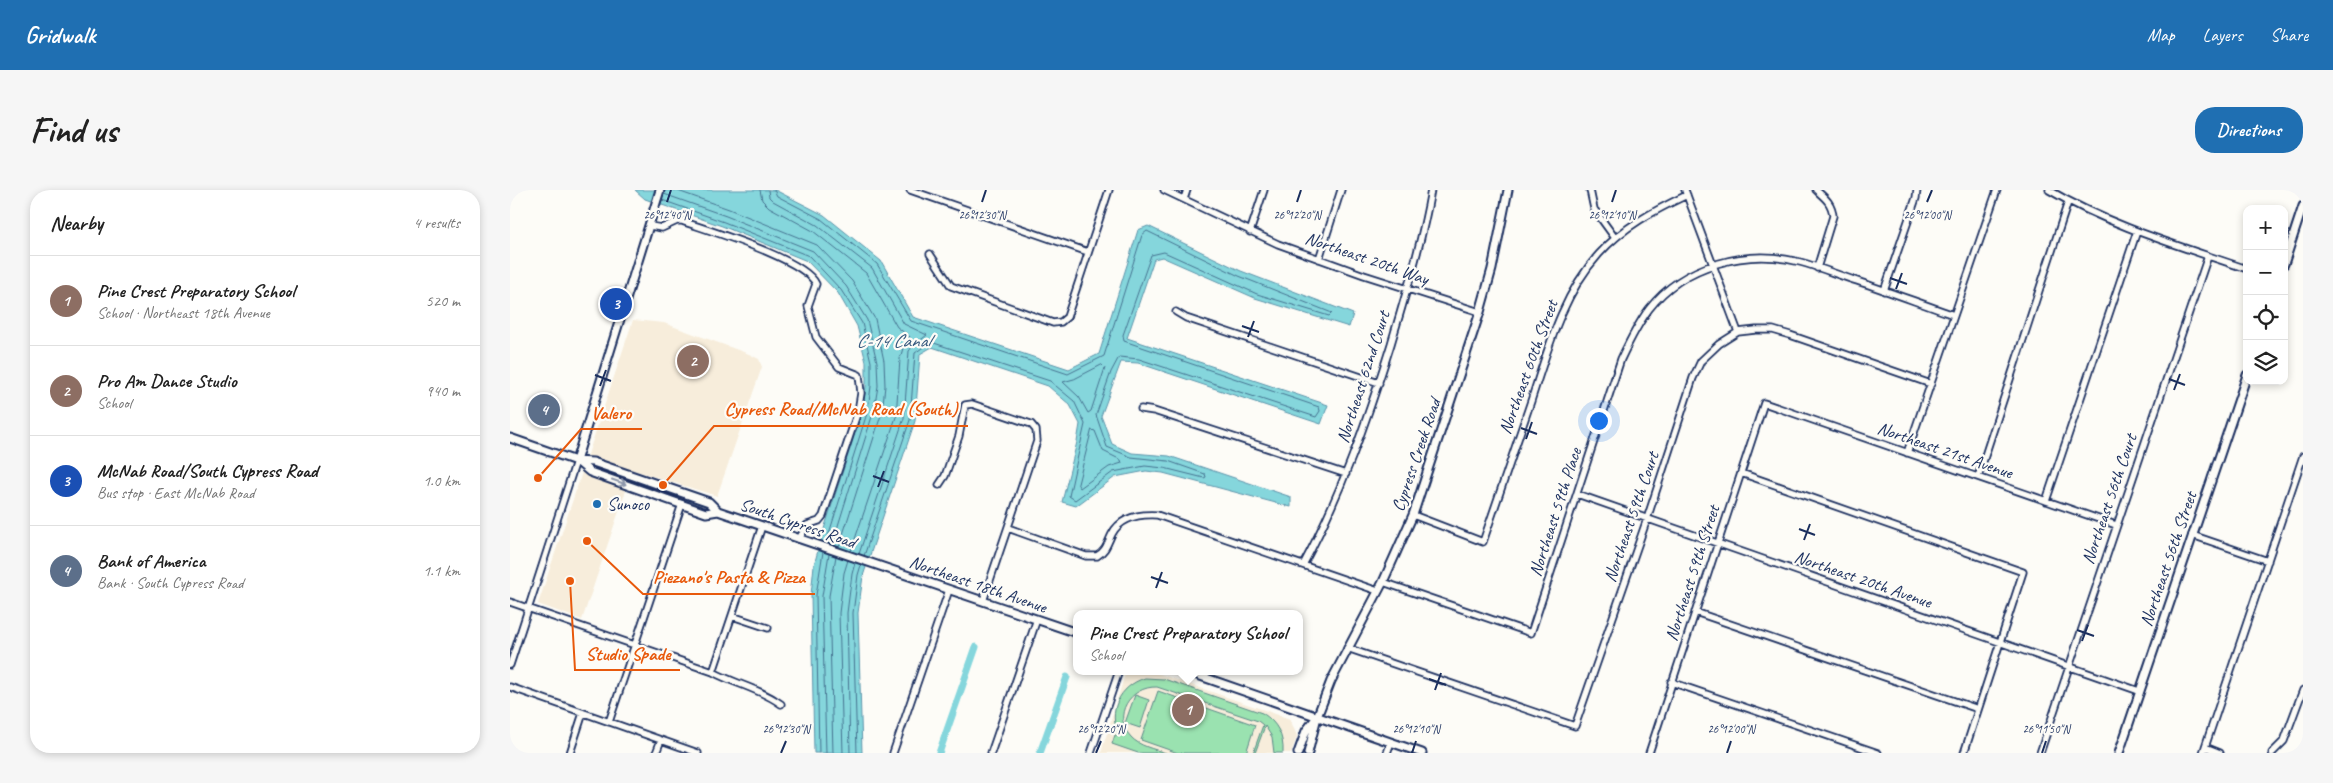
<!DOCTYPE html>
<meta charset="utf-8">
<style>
body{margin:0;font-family:Caveat,sans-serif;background:#f6f6f6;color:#222}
.controls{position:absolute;right:15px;top:15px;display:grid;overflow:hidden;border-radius:10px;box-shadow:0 2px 8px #0003}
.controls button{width:45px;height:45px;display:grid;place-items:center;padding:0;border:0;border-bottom:1px solid #e0e0e0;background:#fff;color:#222;font:25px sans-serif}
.you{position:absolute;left:1088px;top:230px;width:18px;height:18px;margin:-12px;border:4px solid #fff;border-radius:50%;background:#1a73e8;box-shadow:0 0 0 8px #1a73e833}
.badge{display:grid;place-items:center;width:32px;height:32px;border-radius:50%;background:#1f6fb2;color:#fff;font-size:16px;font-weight:700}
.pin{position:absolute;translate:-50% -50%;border:2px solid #fff;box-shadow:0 1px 5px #0006}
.popup{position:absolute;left:563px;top:420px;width:230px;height:65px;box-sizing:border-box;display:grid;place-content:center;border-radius:10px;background:#fff;filter:drop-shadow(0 1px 4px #0005);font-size:16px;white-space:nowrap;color:#767676}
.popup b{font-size:19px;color:#222}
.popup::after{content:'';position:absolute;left:50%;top:100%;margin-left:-10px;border:10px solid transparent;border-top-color:#fff}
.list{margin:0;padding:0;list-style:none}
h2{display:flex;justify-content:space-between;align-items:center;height:65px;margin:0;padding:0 20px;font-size:21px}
h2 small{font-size:16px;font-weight:400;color:#767676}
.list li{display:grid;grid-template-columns:32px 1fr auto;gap:15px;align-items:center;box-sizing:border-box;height:90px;padding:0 20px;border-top:1px solid #e0e0e0}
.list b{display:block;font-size:19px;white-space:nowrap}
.list p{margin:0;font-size:16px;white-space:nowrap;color:#767676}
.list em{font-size:16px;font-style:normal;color:#767676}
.icon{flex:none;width:28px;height:28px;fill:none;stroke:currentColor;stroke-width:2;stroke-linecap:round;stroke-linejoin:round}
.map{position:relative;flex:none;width:1793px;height:563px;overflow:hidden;border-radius:20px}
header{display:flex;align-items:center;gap:30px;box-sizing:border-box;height:70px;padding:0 25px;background:#1f6fb2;color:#fff}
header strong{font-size:24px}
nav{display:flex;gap:28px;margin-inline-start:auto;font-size:18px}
.intro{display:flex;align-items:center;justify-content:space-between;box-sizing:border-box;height:120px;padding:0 30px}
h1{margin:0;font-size:35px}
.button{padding:12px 22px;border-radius:20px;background:#1f6fb2;color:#fff;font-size:18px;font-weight:700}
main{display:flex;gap:30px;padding:0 30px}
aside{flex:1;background:#fff;border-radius:20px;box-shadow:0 2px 8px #0003}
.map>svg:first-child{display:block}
.built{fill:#f7eddb}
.green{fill:#9ae2b0;stroke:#5a8887}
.water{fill:#85d6dc;stroke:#5b93aa}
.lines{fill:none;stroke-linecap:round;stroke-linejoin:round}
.shore{stroke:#457290;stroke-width:1}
.canal{stroke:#85d6dc;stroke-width:7}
.minor-casing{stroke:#1b2f5e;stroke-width:9}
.tertiary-casing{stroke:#1b2f5e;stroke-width:11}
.minor{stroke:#fdfcf7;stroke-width:5.5}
.tertiary{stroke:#fdfcf7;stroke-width:7}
.oneway{stroke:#8c96aa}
.ticks{fill:none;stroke:#1b2f5e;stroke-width:2}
.poi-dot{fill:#1f6fb2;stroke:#fdfcf7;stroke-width:2}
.labels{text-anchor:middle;stroke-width:4.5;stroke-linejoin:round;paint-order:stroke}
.street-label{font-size:18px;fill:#1b2f5e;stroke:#fdfcf7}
.poi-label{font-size:18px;fill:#1b2f5e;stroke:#fdfcf7;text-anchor:start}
.water-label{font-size:19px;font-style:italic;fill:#36597e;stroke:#fdfcf7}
.ticks-label{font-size:12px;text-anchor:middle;fill:#1b2f5e;stroke:#fdfcf7;stroke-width:4.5;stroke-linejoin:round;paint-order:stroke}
.leader{fill:none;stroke:#e8590c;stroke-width:2}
.callout-dot{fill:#e8590c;stroke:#fdfcf7;stroke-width:2}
.callout-label{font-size:19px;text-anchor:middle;font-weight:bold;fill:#e8590c;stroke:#fdfcf7;stroke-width:4.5;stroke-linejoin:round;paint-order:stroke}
</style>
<header>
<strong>Gridwalk</strong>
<nav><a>Map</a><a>Layers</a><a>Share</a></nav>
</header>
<div class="intro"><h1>Find us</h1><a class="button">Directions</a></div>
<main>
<aside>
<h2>Nearby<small>4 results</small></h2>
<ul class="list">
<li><span class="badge" style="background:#8d6e63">1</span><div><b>Pine Crest Preparatory School</b><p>School · Northeast 18th Avenue</p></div><em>520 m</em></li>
<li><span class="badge" style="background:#8d6e63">2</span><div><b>Pro Am Dance Studio</b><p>School</p></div><em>940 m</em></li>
<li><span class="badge" style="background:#1a4fb4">3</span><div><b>McNab Road/South Cypress Road</b><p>Bus stop · East McNab Road</p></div><em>1.0 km</em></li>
<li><span class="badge" style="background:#5c6f8a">4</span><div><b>Bank of America</b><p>Bank · South Cypress Road</p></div><em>1.1 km</em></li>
</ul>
</aside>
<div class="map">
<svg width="1793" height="563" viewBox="0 0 1793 563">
<rect width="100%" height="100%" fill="#fdfcf7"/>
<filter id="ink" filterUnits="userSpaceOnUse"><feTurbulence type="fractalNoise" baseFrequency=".02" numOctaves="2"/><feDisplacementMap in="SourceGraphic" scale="10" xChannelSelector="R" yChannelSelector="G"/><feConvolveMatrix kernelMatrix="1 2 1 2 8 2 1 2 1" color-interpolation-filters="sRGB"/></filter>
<g filter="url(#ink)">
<path class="built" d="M 123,130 L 154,133 L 239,164 L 249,169 L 252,177 L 207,306 L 123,280 L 72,430 L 28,414 Z
M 616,481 L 641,481 L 780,529 L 787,546 L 781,563 L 591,563 Z"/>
<path class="green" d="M 635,488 L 654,489 L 752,523 C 767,532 774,546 773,563 L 764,563 L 762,547 L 755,536 L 745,563 L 743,563 L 753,535 L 748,531 L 647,497 C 620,496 601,526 621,547 C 629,556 644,559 656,563 L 628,563 L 602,554 L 605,545 L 609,546 C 597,522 609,496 635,488 Z
M 648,501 L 745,535 L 736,563 L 668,563 L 631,550 Z
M 625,505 L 639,510 L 630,538 L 615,533 Z"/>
<path class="water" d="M 125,0 L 265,0 L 314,25 L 371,71 L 403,127 L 559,179 L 589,164 L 628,40 L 638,36 L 731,81 L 843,124 L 839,137 L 745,108 L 652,67 L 644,69 L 617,148 L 818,215 L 811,234 L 628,173 L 611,172 L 591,226 L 602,254 L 622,263 L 659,266 L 781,307 L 781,317 L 653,283 L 636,281 L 605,287 L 566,316 L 552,312 L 567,252 L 570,234 L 560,215 L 538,196 L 422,157 L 410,164 L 405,231 L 353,386 L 348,423 L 352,563 L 304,563 L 301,405 L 304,375 L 314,339 L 353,219 L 356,196 L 356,172 L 347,136 L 328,103 L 297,71 L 212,36 L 135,9 Z"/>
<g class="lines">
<path class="shore" d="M 165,0 L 219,19 L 307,55 L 342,91 L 365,129 L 374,171 L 375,196 L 372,222 L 329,357
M 250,0 L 252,10 L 259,17 L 303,41 L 356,83 L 387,137 L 400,147 L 393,158 L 390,169 L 386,227 L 341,361
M 258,0 L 259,7 L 263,11 L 307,35 L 362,78 L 394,134 L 417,145 L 403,156 L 399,161 L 394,228 L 349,364
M 264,0 L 267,6 L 311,29 L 367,74 L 401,131 L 558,184 L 594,166 L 632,45 L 637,41 L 729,86 L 822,123 L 819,126 L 747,104 L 654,62 L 641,65 L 613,145 L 614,151 L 809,217 L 810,221 L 806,227 L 629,169 L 609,167 L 601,182 L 586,225 L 597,257 L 621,267 L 658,271 L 695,284 L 696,287 L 694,288 L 654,278 L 635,276 L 603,282 L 565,310 L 559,306 L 575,234 L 564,211 L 540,191 L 424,153 L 419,153 L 405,163 L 400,230 L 354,366
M 154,4 L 216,26 L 303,61 L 336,96 L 357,130 L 367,172 L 368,196 L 364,220 L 322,355
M 152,10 L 214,32 L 299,66 L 331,100 L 352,133 L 361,172 L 361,196 L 358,220 L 316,353
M 592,175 L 595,178 L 581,221 L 578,223 L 569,207 L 553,192 L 564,189 Z
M 582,240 L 585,241 L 593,261 L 611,270 L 612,273 L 599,277 L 570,298 L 568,295 Z
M 309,563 L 306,405 L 313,362
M 316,563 L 312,406 L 319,364
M 323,563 L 319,406 L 326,366
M 333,563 L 329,423 L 334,383 L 338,370
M 340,563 L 337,423 L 342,384 L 345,373
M 347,563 L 343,423 L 348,385 L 351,375"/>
<path class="canal" d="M 429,563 L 466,457
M 530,563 L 557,487"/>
<g class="minor-casing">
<path id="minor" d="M 400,0 L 578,62
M 654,0 L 768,54 L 854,85 L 970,122
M 1080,0 L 1084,19 L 1105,48
M 1175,0 L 1228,142
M 1306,0 C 1315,8 1322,13 1323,26 L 1307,78
M 1539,0 C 1600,36 1670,56 1737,79
M 674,9 L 677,0
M 140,36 L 152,38 L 167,31 L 172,31 C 200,41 295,69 306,94 L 298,116 L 306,147 L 329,177 L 349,185 L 351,203 L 348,221 L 313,326 L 309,331 L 297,335 L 289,349
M 740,42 L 754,0
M 420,64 L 441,96 L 543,133 L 551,132 L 557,127 L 599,0
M 809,69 L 831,0
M 1374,101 L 1406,8 L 1407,0
M 666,122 L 676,128 L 869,193
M 631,219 L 644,221 L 836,284
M 1397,263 L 1487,0
M 1231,283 L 1513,382 L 1454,563
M 1468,287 L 1558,12
M 429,295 L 435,286 L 449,246 L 455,215 L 462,214 L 521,234 L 526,240 L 527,251 L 473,411
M 1067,304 L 1629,501
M 1536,311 L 1627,41
M 903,325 L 973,352 C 989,305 1005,258 1021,211 C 1038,159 1052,105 1089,64 C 1113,37 1145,20 1177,5
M 498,338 L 576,366 L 587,366 C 596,361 597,354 602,344 C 611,327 630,324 647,325 L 868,401
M 1682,345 L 1758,371
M 793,375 C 831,305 857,230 881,154 C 896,103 912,52 921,0
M 873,392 L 1021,443 L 1111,169 C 1119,152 1127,135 1139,119 C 1173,75 1236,58 1290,72 C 1309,77 1328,85 1347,91 C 1380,102 1412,114 1444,125
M 0,412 L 203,482 C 225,494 251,499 271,514
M 1185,422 L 1468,519
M 222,426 L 258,438
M 837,458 L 1065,536 L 1137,329 L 1183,188 L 1191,171 L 1209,154 L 1228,142 L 1246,140 L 1263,140 L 1280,145 L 1421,194
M 0,475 L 66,271
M 203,482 L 252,336
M 1161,492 L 1368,563
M 0,497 L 188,563
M 99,532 L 172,314
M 1695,557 L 1710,563
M 60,563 L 73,523
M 146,563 L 151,550
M 383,563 L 439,400
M 481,563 L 527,429
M 581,563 L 609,481
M 877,563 L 881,552
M 1139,563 L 1254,213 L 1606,335
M 1530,563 L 1698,66
M 1693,563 L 1793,266
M 1762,563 L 1774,551 L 1793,500"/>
</g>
<g class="tertiary-casing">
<path id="tertiary" d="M 1774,74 L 1793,16
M 0,248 L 66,271 L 83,272 L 199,312 L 208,321 L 567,443
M 66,271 L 150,0
M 67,271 L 80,282 L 196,323 L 208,321
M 676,481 L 912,563
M 788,563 L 796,541 L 807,527
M 798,563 L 807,527 L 821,491 L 873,392 L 903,325 L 970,122 L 982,79 L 998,0
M 1609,563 L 1737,185"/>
</g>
<use href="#minor" class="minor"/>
<use href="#tertiary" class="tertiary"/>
</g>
<defs><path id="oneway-shaft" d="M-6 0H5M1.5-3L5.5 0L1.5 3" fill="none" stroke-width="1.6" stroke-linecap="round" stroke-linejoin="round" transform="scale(1.25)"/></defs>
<use class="oneway" href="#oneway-shaft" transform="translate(109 292) rotate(19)"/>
</g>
<path class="ticks" d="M 157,12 L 161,0M 472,12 L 476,0M 787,12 L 791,0M 1102,12 L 1106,0M 1417,12 L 1422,0M 1380,88 L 1397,94M 1386,99 L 1392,83M 732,136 L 749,142M 738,147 L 744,131M 85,185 L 101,191M 1659,189 L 1675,195M 90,196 L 96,180M 1664,200 L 1670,184M 1011,238 L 1027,244M 1016,249 L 1022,232M 363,286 L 379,292M 368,297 L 374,281M 1289,339 L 1305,345M 1294,350 L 1300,334M 641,387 L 658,393M 646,398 L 652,382M 1567,440 L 1584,446M 1572,451 L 1578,435M 919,489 L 936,495M 925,500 L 931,483M 271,563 L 276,551M 586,563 L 591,551M 902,563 L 906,551M 1217,563 L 1221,551M 1532,563 L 1536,551"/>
<circle class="poi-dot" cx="87" cy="314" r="5"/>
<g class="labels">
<g class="street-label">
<text transform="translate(857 68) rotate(19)" y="6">Northeast 20th Way</text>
<text transform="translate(1018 177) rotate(-70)" y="6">Northeast 60th Street</text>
<text transform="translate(853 187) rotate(-72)" y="6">Northeast 62nd Court</text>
<text transform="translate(1435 260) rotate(19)" y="6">Northeast 21st Avenue</text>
<text transform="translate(906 265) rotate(-71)" y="6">Cypress Creek Road</text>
<text transform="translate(1599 309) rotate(-71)" y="6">Northeast 56th Court</text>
<text transform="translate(1045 322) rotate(-72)" y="6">Northeast 59th Place</text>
<text transform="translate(1121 327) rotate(-71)" y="6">Northeast 59th Court</text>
<text transform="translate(288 333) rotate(19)" y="6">South Cypress Road</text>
<text transform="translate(1658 369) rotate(-71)" y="6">Northeast 56th Street</text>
<text transform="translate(1182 383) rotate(-72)" y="6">Northeast 59th Street</text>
<text transform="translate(1353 389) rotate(19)" y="6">Northeast 20th Avenue</text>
<text transform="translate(468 394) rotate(19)" y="6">Northeast 18th Avenue</text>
</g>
<g class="poi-label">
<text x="97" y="320">Sunoco</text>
</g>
<g class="water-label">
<text x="383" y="157">C-14 Canal</text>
</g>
</g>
<g class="ticks-label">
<text x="157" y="29">26°12'40"N</text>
<text x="472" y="29">26°12'30"N</text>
<text x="787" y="29">26°12'20"N</text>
<text x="1102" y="29">26°12'10"N</text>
<text x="1417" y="29">26°12'00"N</text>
<text x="276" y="543">26°12'30"N</text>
<text x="591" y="543">26°12'20"N</text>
<text x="906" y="543">26°12'10"N</text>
<text x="1221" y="543">26°12'00"N</text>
<text x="1536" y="543">26°11'50"N</text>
</g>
<path class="leader" d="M153 295L204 236H458M28 288L71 239H132M77 351L133 404H305M60 391L65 480H170"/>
<g class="callout-dot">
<circle cx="153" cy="295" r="5"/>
<circle cx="28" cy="288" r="5"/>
<circle cx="77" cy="351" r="5"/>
<circle cx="60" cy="391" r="5"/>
</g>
<g class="callout-label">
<text x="331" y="225">Cypress Road/McNab Road (South)</text>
<text x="101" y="229">Valero</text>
<text x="219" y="393">Piezano's Pasta &amp; Pizza</text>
<text x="118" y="470">Studio Spade</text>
</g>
</svg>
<div class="controls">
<button>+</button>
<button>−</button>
<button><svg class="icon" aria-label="locate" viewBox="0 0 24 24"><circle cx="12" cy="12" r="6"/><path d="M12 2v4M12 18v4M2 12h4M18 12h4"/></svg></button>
<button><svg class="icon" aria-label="layers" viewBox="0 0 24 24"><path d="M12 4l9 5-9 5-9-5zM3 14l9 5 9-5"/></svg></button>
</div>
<div class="you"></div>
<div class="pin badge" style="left:678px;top:520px;background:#8d6e63">1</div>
<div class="popup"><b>Pine Crest Preparatory School</b>School</div>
<div class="pin badge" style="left:183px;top:171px;background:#8d6e63">2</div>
<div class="pin badge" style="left:106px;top:114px;background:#1a4fb4">3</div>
<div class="pin badge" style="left:34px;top:220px;background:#5c6f8a">4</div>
</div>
</main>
